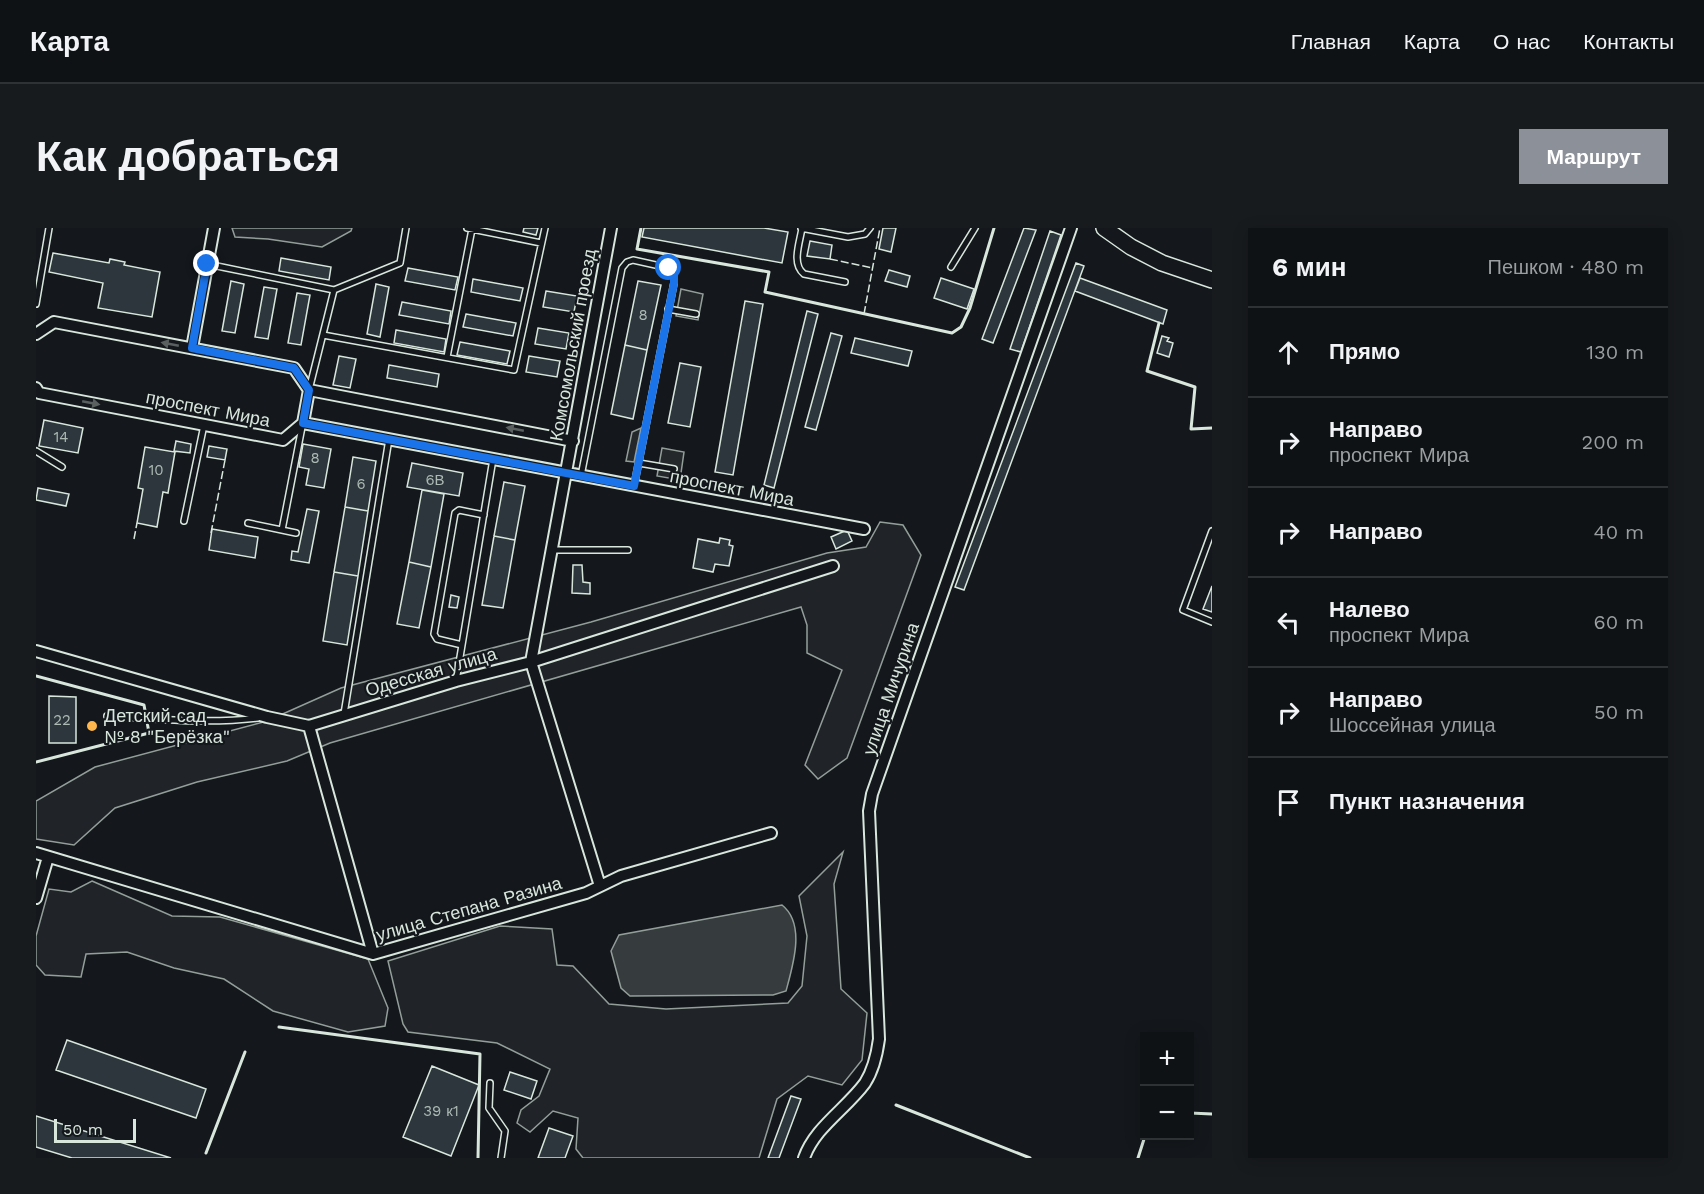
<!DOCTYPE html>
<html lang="ru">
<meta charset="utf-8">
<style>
body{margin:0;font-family:"Work Sans",sans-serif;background:#181b1e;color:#f1f3f6}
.controls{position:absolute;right:18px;bottom:18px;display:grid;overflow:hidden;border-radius:0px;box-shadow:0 3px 15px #0003}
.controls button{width:54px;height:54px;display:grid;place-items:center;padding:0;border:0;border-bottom:2px solid #2f3234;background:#0f1215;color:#f1f3f6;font:30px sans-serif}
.scale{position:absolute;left:18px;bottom:15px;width:82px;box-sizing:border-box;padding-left:6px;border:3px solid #d8e6dc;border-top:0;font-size:16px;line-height:21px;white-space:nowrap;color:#d8e6dc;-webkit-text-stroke:4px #14181c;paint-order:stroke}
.stop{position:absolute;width:18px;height:18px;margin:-14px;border:4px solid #1a73e8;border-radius:50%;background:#fff}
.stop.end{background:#1a73e8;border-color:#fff;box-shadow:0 2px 6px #0008}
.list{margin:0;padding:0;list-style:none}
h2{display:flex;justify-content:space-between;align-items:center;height:78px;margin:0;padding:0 24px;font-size:26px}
h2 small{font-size:20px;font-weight:400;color:#9b9ea0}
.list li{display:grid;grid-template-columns:39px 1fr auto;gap:18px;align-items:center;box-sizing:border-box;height:90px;padding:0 24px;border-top:2px solid #2f3234}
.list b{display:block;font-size:22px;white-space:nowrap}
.list p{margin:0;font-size:20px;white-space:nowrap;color:#9b9ea0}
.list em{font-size:20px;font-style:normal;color:#9b9ea0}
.icon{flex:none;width:33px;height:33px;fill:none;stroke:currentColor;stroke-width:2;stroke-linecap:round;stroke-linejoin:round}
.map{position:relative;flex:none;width:1176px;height:930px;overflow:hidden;border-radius:0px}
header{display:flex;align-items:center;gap:36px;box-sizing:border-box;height:84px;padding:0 30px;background:#0f1215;border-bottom:2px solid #2f3234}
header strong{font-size:28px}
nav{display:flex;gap:33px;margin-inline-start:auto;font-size:21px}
.intro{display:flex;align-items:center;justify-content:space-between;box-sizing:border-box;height:144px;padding:0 36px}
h1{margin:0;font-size:42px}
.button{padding:15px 27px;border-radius:0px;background:#8c9099;color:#fff;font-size:21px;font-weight:700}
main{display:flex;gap:36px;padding:0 36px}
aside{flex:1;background:#0f1215;border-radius:0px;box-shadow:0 3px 15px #0003}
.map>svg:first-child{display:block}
.green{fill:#202428;stroke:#939e99;stroke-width:1.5}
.parking{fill:#24282b;stroke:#939e99;stroke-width:1.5}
.water{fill:#363b3e;stroke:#939e99;stroke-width:1.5}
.building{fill:#2c363c;stroke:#d8e6dc;stroke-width:1.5}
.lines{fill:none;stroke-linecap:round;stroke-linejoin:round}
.service-casing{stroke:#d8e6dc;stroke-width:8}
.minor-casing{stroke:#d8e6dc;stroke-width:14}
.primary-casing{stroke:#d8e6dc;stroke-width:18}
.service{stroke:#14181c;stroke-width:5}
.minor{stroke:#14181c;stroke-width:10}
.primary{stroke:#14181c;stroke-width:15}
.fence{stroke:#d8e6dc;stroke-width:1.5;stroke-dasharray:8 3;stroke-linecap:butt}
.wall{stroke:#d8e6dc;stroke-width:3}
.oneway{fill:#59605f}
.route{stroke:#1a73e8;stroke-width:8}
.poi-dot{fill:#ffb74d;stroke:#14181c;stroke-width:2}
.labels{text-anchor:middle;stroke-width:4.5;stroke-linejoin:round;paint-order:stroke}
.number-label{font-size:15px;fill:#adbab4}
.street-label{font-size:18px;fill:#d8e6dc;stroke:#14181c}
.poi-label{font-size:18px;fill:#d8e6dc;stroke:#14181c;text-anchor:start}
</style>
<header>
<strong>Карта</strong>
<nav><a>Главная</a><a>Карта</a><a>О нас</a><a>Контакты</a></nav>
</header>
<div class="intro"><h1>Как добраться</h1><a class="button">Маршрут</a></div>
<main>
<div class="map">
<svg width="1176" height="930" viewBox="0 0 1176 930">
<rect width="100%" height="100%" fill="#14181c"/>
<path class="green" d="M 196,0 L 316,0 L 315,3 L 286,19 L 232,11 L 199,9 Z
M 844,294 L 867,297 L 885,327 L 811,530 L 782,551 L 769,537 L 806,442 L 771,425 L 771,397 L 765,379 L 294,515 L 251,533 L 161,554 L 79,580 L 38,617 L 0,611 L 0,573 L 59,539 L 231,493 L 305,460 L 555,394 L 791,325 L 830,319 Z
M 807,624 L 798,656 L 805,761 L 831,785 L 826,832 L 806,857 L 772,848 L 741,871 L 723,930 L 547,930 L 540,921 L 542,890 L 517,883 L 494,904 L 481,895 L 485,882 L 503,868 L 514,841 L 461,815 L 372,804 L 367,796 L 352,733 L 464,698 L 516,701 L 521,737 L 537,738 L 573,776 L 630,781 L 752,775 L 766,758 L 771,708 L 763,668 Z
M 56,653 L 136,688 L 184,689 L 332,731 L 352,780 L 349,798 L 312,804 L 237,783 L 188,751 L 138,740 L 91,724 L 50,726 L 45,749 L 9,747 L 0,737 L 0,708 L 13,661 L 35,664 Z"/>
<path class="parking" d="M 645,61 L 667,66 L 662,92 L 640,88 Z
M 605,200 L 598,234 L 590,233 L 596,204 Z
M 626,220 L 648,224 L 644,252 L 621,248 Z"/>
<path class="water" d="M 746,677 C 770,696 757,737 750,763 L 737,767 L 594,768 L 585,760 L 575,723 L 583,707 Z"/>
<path class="building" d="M 488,0 L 502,0 L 500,7 L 487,4 Z
M 608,0 L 728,0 L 752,4 L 746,35 L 606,9 Z
M 847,0 L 860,0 L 855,24 L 843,21 Z
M 988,0 L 1000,2 L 957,115 L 946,111 Z
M 1014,3 L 1025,7 L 985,124 L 974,121 Z
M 774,13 L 796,17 L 794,31 L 771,28 Z
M 17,25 L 73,35 L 74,31 L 89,34 L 88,37 L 124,44 L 116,89 L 62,80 L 67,55 L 13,44 Z
M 245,30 L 295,39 L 293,52 L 243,43 Z
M 1040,35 L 1048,38 L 928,362 L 919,359 Z
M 372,40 L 422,49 L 419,62 L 369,53 Z
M 853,42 L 874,48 L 871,59 L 849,53 Z
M 905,50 L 938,61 L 931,81 L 898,70 Z
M 1044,50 L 1131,82 L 1127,96 L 1039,63 Z
M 437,51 L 487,60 L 484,73 L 435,64 Z
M 195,53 L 208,56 L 199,105 L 186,103 Z
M 602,53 L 625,57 L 611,122 L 589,117 Z
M 340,56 L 353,59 L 344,109 L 331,106 Z
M 228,59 L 241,61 L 232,111 L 219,109 Z
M 510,63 L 541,68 L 538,84 L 507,79 Z
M 261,65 L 274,67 L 265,117 L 252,115 Z
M 709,73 L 727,76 L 697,247 L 679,244 Z
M 366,74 L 415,83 L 413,96 L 363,87 Z
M 771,83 L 782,86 L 738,260 L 728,257 Z
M 430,86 L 480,95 L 477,108 L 427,99 Z
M 502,100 L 533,105 L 530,121 L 499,116 Z
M 360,102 L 410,111 L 408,124 L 358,115 Z
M 795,105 L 806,108 L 780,202 L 769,199 Z
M 1126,108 L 1133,110 L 1131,113 L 1137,115 L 1133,129 L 1121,125 Z
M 819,110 L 876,123 L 872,138 L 815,125 Z
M 424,114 L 474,123 L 471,136 L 421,127 Z
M 589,117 L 611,122 L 597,191 L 575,186 Z
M 303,128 L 320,131 L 314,160 L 297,157 Z
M 493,128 L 524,133 L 521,149 L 490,144 Z
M 644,135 L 665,139 L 654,199 L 632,195 Z
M 353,137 L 403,146 L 401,159 L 351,150 Z
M 8,192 L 47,200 L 42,225 L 3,218 Z
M 140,213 L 155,216 L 154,225 L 138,223 Z
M 267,216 L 295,221 L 288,260 L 270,257 L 273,241 L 263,239 Z
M 173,218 L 191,221 L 189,232 L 171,229 Z
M 109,219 L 139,224 L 132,265 L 127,264 L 121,299 L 101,295 L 107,261 L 102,260 Z
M 317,229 L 340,233 L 332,283 L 309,279 Z
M 376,235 L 427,245 L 423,268 L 371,259 Z
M 468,254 L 489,258 L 479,312 L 458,308 Z
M 2,260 L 33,266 L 30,278 L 0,272 Z
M 386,262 L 408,266 L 395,339 L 373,334 Z
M 309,279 L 332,283 L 322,348 L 298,344 Z
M 271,281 L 283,283 L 273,335 L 255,332 L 256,323 L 262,324 Z
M 176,301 L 222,309 L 219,330 L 173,322 Z
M 811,302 L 816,313 L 800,321 L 795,309 Z
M 458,308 L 479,312 L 467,380 L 446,377 Z
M 684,310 L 694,312 L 693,317 L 697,318 L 693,338 L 679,336 L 677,344 L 657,340 L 662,311 L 683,315 Z
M 373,334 L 395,339 L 383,400 L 361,396 Z
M 537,337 L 546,337 L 547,354 L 554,355 L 554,366 L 536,365 Z
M 298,344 L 322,348 L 311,417 L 287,413 Z
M 1176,358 L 1176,384 L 1167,381 Z
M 415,367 L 423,369 L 421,380 L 413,379 Z
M 13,468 L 40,469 L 40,515 L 13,515 Z
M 31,812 L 170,861 L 160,890 L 20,842 Z
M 396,838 L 443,857 L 415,928 L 367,909 Z
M 474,844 L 501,853 L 495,871 L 468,862 Z
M 755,868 L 765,871 L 743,930 L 732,930 Z
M 0,888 L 135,930 L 36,930 L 0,919 Z
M 513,900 L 537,908 L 529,930 L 502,930 Z"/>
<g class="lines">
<g class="service-casing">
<path id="service" d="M 431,0 L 505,15
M 765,0 L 812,9 L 829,6 L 834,0
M 766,0 C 764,14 755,36 768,46 L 809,54
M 171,36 L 298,62 L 364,35 L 370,0
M 915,39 L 939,0
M 0,76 L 13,0
M 632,81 L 660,86
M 287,107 L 478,142 L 509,0
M 411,129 L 436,1
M 273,162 L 298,62
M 0,223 L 26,239
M 603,235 L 638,241
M 545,248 L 586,40 L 591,34 L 597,32 L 633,40 L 638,47 L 638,55 L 598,258
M 148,293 L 168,197
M 212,295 L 260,305
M 246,302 L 266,199
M 1176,303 L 1147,382 L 1176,394
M 516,322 L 592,322
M 426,417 L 401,411 L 398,406 L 419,285 L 423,282 L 448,287
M 420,453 L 457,231
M 308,486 L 353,211
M 71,488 C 121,491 173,496 222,490
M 454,855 L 453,880 L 469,903 L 465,930"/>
</g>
<g class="minor-casing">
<path id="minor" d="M 0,106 L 18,94 L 258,140 L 273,162 L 537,213
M 156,120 L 178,0
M 0,160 L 3,165 L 247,212 L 267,195 L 828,301
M 267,195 L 273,162
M 0,423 L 231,489 L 273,498 L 420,453 L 495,434 L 797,338
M 273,498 L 337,726
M 0,625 L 337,726 L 550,665 L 585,648 L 735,605
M 564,658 L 495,434 L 575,0
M 0,670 L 12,629
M 768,930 C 779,899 810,881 829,855 C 838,841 841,826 843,811 L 833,583 L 836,566 L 1035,0"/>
</g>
<g class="primary-casing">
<path id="primary" d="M 1068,0 L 1095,19 L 1126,35 L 1176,52"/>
</g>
<use href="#service" class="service"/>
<use href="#minor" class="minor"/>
<use href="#primary" class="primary"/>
<path class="fence" d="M 794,31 L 837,40
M 828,86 L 844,0
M 175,305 L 189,232
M 98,311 L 101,295"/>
<path class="wall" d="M 605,0 L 601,21 L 733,44 L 729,64 L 916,105 L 925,99 L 934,80 L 958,0
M 1123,95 L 1111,143 L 1159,159 L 1155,201 L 1176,200
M 0,448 L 108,477 L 113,505 L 0,534
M 243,799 L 444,826 L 442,930
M 860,877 L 994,930
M 1154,885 L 1176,886
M 170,925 L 209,824
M 1102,930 L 1109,908"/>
</g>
<defs><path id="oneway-solid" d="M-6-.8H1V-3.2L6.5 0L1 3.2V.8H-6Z" transform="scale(1.5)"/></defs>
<g class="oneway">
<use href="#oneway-solid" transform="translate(134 116) rotate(-169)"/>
<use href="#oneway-solid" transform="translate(55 175) rotate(11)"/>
<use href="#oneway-solid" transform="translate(479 201) rotate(-169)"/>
</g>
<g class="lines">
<path class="route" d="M 171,36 L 156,120 L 258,140 L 273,162 L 267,195 L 598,258 L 638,55 L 638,47 L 633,40"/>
</g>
<circle class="poi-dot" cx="56" cy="498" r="6"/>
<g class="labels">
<g class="number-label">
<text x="607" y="92">8</text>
<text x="25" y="214">14</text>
<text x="279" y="235">8</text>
<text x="120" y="247">10</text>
<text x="399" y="257">6В</text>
<text x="325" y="261">6</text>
<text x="26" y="497">22</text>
<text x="405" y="888">39 к1</text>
</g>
<g class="street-label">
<text transform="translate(537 117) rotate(-80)" y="6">Комсомольский проезд</text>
<text transform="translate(172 181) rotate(11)" y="6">проспект Мира</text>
<text transform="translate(696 260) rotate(11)" y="6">проспект Мира</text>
<text transform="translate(395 444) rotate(-16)" y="6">Одесская улица</text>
<text transform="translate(855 461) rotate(-71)" y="6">улица Мичурина</text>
<text transform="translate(433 681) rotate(-16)" y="6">улица Степана Разина</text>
</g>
<g class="poi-label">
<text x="68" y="494">Детский сад<tspan x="68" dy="21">№ 8 "Берёзка"</tspan></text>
</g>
</g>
</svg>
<div class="controls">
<button>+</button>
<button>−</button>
</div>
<div class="scale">50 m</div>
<div class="stop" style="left:633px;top:40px"></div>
<div class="stop end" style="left:171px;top:36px"></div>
</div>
<aside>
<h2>6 мин<small>Пешком · 480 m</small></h2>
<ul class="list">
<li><svg class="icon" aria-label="ahead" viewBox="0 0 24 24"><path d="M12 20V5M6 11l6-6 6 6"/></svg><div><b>Прямо</b></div><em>130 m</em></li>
<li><svg class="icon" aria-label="right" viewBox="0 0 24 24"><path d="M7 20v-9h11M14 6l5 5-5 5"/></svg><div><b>Направо</b><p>проспект Мира</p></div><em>200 m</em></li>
<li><svg class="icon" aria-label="right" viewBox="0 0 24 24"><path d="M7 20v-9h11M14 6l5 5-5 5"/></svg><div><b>Направо</b></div><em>40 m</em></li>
<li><svg class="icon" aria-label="left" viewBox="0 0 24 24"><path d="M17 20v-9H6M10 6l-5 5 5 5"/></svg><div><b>Налево</b><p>проспект Мира</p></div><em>60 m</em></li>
<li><svg class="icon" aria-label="right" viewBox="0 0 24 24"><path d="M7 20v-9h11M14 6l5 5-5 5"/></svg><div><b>Направо</b><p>Шоссейная улица</p></div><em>50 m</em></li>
<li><svg class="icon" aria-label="arrive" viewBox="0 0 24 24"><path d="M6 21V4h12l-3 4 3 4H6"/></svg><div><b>Пункт назначения</b></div></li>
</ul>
</aside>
</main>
